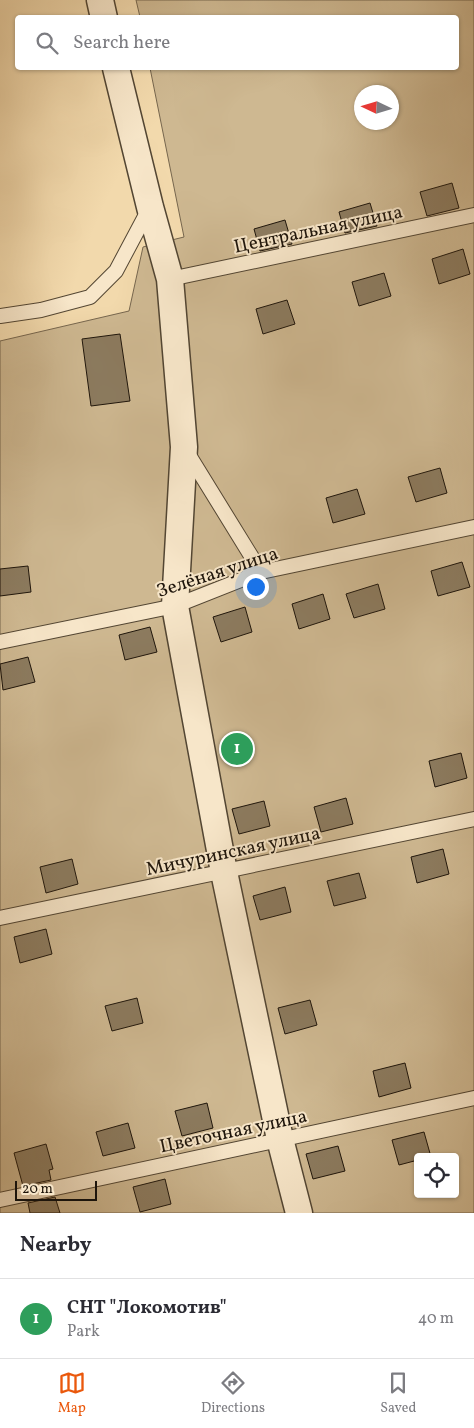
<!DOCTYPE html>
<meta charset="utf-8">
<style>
body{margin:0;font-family:Vollkorn,serif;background:#f7f7f7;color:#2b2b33}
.controls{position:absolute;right:15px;bottom:15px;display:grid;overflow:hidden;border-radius:5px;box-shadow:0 1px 4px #0004}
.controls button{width:45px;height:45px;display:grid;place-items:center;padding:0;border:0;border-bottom:1px solid #e1e1e2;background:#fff;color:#2b2b33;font:25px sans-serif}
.compass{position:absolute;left:354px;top:85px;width:45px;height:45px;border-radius:50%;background:#fff;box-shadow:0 1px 4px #0004;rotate:274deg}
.scale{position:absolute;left:15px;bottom:12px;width:82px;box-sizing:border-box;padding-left:5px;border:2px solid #1e150b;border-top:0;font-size:14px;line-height:18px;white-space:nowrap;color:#1e150b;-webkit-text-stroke:4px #f7e6c9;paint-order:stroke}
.you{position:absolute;left:255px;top:586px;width:18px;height:18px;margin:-12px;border:4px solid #fff;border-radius:50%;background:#1a73e8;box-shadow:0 0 0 8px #1a73e833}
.badge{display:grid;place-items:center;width:32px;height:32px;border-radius:50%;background:#ea580c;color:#fff;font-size:16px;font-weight:700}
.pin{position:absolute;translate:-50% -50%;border:2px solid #fff;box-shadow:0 1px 5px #0006}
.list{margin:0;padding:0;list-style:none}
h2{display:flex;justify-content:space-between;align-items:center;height:65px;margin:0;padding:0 20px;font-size:21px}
h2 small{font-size:16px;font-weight:400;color:#7c7c81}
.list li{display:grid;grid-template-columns:32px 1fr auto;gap:15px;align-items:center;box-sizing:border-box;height:80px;padding:0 20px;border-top:1px solid #e1e1e2}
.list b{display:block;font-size:19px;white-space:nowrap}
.list p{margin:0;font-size:16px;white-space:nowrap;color:#7c7c81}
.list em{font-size:16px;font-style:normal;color:#7c7c81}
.icon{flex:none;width:28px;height:28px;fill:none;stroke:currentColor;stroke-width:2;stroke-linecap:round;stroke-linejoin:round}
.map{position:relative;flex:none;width:474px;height:1213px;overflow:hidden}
.search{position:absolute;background:#fff;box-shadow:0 1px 4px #0004;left:15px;right:15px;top:15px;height:55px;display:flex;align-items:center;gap:12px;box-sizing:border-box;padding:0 18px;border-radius:5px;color:#7c7c81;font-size:19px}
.sheet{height:145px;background:#fff}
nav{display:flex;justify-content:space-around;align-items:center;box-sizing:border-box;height:70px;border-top:1px solid #e1e1e2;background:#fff;font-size:14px;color:#7c7c81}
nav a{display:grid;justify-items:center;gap:2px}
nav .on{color:#ea580c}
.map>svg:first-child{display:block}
.green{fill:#ceb891;stroke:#76664e;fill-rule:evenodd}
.building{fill:#8c7b5f;stroke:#1e150b}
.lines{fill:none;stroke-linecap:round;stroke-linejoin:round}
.service-casing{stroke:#534633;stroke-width:16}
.minor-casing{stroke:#534633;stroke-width:29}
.service{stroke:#f7e6c9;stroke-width:14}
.minor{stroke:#f7e6c9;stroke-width:26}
.labels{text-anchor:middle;stroke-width:4;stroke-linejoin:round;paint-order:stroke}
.street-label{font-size:19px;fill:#1e150b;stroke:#f7e6c9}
</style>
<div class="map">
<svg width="474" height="1213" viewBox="0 0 474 1213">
<rect width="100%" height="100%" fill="#f2d9ac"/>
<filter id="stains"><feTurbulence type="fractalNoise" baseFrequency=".004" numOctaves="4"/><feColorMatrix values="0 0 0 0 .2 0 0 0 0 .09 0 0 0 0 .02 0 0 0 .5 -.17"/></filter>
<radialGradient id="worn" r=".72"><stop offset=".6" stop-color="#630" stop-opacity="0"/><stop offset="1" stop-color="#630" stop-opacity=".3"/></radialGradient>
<path class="green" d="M 136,0 L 474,0 L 474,1213 L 0,1213 L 0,341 L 129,311 L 143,247 L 184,237 L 150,68 L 456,68 L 456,18 L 140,17 ZM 362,92 L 392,92 L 392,122 L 362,122 ZM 418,1157 L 455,1157 L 455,1194 L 418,1194 Z"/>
<path class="building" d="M 452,183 L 459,208 L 427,216 L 420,192 Z
M 370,203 L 377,226 L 345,233 L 339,212 Z
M 285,220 L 292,244 L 260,251 L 254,229 Z
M 463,249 L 470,274 L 439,284 L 432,259 Z
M 384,273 L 391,296 L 359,306 L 352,282 Z
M 287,300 L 295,324 L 263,334 L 256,309 Z
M 120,334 L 130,401 L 91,406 L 82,339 Z
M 440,468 L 447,493 L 416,502 L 408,477 Z
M 357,489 L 365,514 L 333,523 L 326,498 Z
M 462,562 L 470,587 L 438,596 L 431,571 Z
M 28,566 L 31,592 L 0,596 L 0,569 Z
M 378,584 L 385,609 L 354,618 L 346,594 Z
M 323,594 L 330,619 L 299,629 L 292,604 Z
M 245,607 L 252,632 L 221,642 L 213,617 Z
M 150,627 L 157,652 L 125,660 L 119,635 Z
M 28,657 L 35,682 L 3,690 L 0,664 Z
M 461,753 L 467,778 L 435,787 L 429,761 Z
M 346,798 L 353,824 L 321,832 L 314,807 Z
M 264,801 L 270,826 L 239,834 L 232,809 Z
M 443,849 L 449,874 L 417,883 L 411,857 Z
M 72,859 L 78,884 L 46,893 L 40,867 Z
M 359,873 L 366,898 L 334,906 L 327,881 Z
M 285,887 L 291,912 L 260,920 L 253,896 Z
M 46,929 L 52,954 L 20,963 L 14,937 Z
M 137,998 L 143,1023 L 112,1031 L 105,1006 Z
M 310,1000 L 317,1025 L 285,1034 L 278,1008 Z
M 405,1063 L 411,1088 L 379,1097 L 373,1071 Z
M 207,1103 L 213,1128 L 182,1136 L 175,1111 Z
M 128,1123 L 135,1148 L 103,1156 L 96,1132 Z
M 424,1132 L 431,1157 L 418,1157 L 418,1160 L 399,1165 L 392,1140 Z
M 46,1144 L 53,1169 L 49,1170 L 51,1180 L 23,1186 L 14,1153 Z
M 338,1146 L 345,1171 L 313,1179 L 306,1154 Z
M 165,1179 L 171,1204 L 140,1212 L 133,1187 Z
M 55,1197 L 60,1213 L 30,1213 L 28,1203 Z"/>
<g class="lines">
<g class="service-casing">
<path id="service" d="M 170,279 L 474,215
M 0,316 L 41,310 L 90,297 L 116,271 L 150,207
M 187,452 L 261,572
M 0,642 L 175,606 L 261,572 L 474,527
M 0,918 L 474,819
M 0,1200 L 474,1098"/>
</g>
<g class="minor-casing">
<path id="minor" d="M 100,0 L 104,18
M 116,68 L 150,207 L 170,279 L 184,447 L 175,606 L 224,872 L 280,1139 L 299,1213"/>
</g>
<use href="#service" class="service"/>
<use href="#minor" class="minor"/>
</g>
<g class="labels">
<g class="street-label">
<text transform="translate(318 228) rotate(-12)" y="7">Центральная улица</text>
<text transform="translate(217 571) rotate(-18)" y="7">Зелёная улица</text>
<text transform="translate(233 850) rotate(-12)" y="7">Мичуринская улица</text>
<text transform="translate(233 1130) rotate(-12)" y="7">Цветочная улица</text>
</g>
</g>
<rect width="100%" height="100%" filter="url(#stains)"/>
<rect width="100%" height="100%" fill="url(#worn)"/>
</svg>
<div class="controls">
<button><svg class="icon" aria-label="locate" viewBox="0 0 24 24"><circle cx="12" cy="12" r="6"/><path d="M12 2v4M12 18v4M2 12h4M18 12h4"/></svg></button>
</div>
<svg class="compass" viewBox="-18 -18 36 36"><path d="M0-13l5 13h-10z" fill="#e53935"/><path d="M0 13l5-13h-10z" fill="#7c7c81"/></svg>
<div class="scale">20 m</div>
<div class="you"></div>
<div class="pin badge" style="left:237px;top:749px;background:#2e9e5b">1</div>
<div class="search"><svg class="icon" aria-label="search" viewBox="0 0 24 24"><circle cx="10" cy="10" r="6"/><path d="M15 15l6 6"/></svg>Search here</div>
</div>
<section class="sheet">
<h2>Nearby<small></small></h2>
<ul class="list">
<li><span class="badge" style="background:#2e9e5b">1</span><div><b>СНТ &quot;Локомотив&quot;</b><p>Park</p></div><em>40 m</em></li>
</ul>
</section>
<nav>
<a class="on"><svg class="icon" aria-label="map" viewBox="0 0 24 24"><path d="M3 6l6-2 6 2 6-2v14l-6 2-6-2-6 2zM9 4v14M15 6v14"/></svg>Map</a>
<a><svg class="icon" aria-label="directions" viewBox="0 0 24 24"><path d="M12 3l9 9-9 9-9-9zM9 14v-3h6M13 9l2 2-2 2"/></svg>Directions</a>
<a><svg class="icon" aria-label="saved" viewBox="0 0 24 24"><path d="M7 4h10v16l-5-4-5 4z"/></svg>Saved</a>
</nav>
